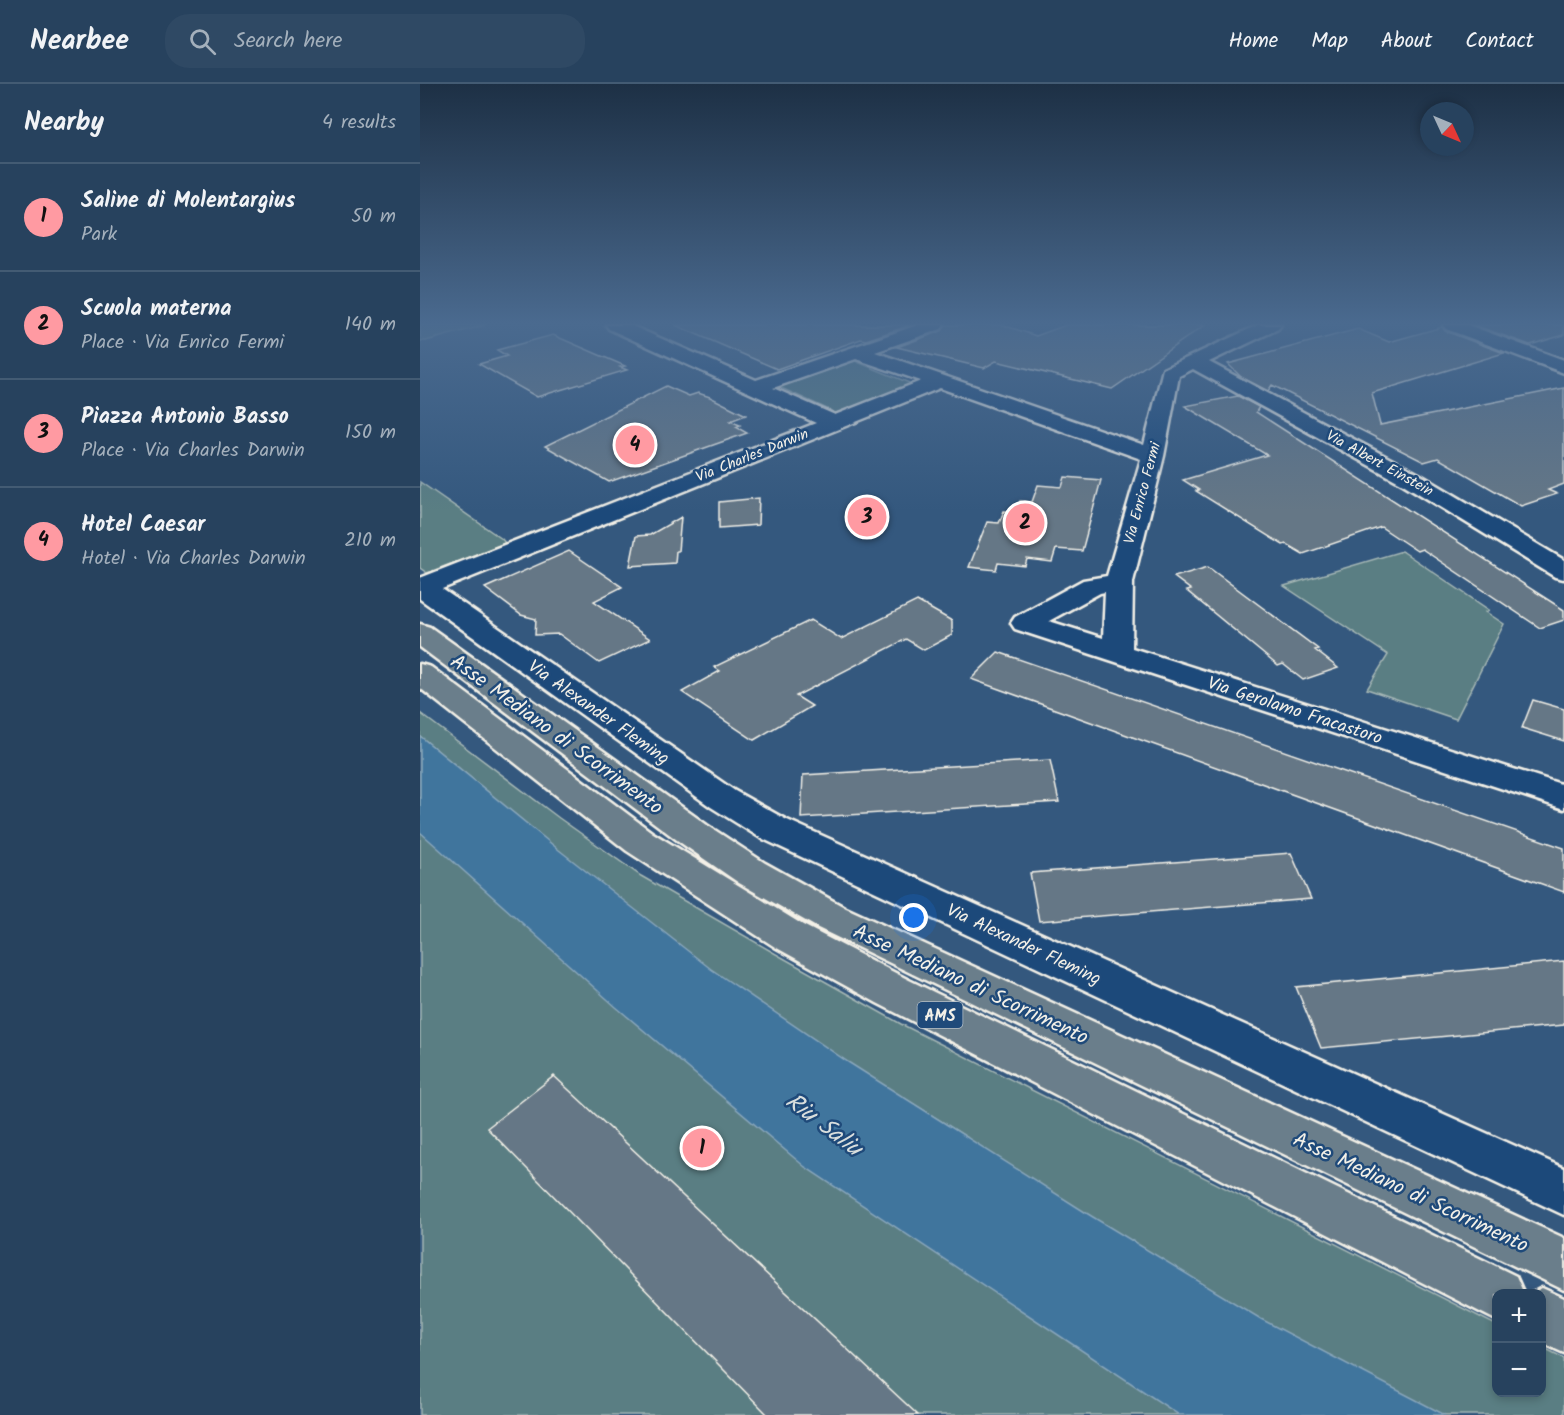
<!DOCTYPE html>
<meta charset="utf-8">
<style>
body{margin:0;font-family:Kalam,sans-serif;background:#2f4964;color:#f1f3f6}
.controls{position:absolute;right:18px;bottom:18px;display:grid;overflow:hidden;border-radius:12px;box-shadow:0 3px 9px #0003}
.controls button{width:54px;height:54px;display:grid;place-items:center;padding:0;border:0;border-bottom:2px solid #435b73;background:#27425e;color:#f1f3f6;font:30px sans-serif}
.compass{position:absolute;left:1000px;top:18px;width:54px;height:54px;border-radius:50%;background:#27425e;box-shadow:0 3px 9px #0003;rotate:134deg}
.you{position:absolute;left:494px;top:834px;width:21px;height:21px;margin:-15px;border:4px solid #fff;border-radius:50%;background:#1a73e8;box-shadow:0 0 0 9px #1a73e833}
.badge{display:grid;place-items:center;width:39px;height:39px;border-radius:50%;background:#ff9aa2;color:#111;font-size:20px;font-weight:700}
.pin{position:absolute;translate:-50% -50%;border:3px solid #fff;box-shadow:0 2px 6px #0006}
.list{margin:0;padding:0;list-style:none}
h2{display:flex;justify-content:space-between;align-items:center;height:78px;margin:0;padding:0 24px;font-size:26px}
h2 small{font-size:20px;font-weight:400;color:#a4b0bc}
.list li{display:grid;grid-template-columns:39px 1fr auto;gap:18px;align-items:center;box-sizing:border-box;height:108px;padding:0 24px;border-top:2px solid #435b73}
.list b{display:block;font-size:22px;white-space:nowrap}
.list p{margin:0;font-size:20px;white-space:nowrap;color:#a4b0bc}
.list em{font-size:20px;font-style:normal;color:#a4b0bc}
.icon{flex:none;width:33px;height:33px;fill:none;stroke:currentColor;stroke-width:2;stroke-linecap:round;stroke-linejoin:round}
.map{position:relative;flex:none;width:1144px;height:1331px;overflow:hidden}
header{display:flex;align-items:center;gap:36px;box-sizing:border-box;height:84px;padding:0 30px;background:#27425e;border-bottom:2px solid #435b73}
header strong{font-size:28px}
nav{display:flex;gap:33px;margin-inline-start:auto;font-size:21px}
.search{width:420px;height:54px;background:#2f4964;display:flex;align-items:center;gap:15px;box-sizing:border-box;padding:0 21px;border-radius:24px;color:#a4b0bc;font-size:22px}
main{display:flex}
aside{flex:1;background:#27425e}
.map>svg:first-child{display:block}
.green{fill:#5a7e83;stroke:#a7b8b6;stroke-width:1.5}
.water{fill:#40749d;stroke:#88a6bb;stroke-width:1.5}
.building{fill:#657786;stroke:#f4f1e8;stroke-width:1.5}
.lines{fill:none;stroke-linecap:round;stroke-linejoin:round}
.street-casing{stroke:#f4f1e8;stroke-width:5}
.secondary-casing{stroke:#f4f1e8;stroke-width:5}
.highway-casing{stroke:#f4f1e8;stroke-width:5}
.street{fill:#1f4a7a;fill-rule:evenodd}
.secondary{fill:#1f4a7a;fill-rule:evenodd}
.highway{fill:#6b7e8b;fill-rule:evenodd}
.labels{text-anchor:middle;stroke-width:5;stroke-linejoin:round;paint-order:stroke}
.far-street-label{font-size:15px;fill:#f4f1e8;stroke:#1f4a7a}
.shield{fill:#1f4a7a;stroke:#b4bfc7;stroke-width:1.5}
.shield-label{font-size:16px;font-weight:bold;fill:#f4f1e8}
.street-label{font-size:18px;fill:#f4f1e8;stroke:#1f4a7a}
.near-street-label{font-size:21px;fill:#f4f1e8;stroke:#1f4a7a}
.near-water-label{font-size:24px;font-style:italic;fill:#d9dedd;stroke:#1f4a7a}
</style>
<header>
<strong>Nearbee</strong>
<div class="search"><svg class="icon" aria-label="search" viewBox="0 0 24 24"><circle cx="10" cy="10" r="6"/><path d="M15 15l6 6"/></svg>Search here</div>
<nav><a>Home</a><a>Map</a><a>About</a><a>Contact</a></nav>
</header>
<main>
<aside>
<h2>Nearby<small>4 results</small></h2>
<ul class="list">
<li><span class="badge">1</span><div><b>Saline di Molentargius</b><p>Park</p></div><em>50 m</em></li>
<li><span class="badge">2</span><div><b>Scuola materna</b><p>Place · Via Enrico Fermi</p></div><em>140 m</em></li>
<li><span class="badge">3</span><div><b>Piazza Antonio Basso</b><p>Place · Via Charles Darwin</p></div><em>150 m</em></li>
<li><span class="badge">4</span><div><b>Hotel Caesar</b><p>Hotel · Via Charles Darwin</p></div><em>210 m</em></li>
</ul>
</aside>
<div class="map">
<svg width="1144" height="1331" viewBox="0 0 1144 1331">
<rect width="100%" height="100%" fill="#34587e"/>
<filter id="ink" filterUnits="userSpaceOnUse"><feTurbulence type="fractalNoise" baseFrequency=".0167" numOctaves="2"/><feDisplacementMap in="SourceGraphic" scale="12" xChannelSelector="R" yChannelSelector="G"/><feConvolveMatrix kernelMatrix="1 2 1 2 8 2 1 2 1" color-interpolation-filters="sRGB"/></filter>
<g filter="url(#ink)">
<path class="green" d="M 0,241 L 66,241 L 6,257 L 0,257 Z
M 435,277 L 492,300 L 416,329 L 359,303 Z
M 0,398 L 82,455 L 85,459 L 7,489 L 0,484 Z
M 982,467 L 1069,526 L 1066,528 L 1084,540 L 1036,635 L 947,605 L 968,571 L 864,502 Z
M 0,629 L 139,734 L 221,792 L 356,870 L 481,940 L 1076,1241 L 1076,1308 L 1122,1308 L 1122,1263 L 1144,1274 L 1144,1331 L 0,1331 L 0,663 L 130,774 L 426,986 L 548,1054 C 461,999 372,946 290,885 C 190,811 96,731 0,652 Z"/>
<path class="water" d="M 0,652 L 139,766 L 291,885 L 428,978 L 668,1130 L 841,1235 L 1025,1331 L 759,1331 L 385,1083 L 196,923 L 0,748 Z"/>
<path class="building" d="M 255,241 L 491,241 L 446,256 L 441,255 L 357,285 Z
M 526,241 L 583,241 L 616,252 L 646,241 L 785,241 L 692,305 L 576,277 L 564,284 L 477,263 L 522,247 Z
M 1054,241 L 1144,241 L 1144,251 L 1110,261 Z
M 1022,243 L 1025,247 L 1084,269 L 952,309 L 960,341 L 1144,304 L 1144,400 L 1128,406 L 1137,410 L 1101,422 L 1018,374 L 1004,378 L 852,301 L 848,307 L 821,293 L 808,280 L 938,245 L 969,258 Z
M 133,251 L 205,282 L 200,283 L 207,286 L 117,313 L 59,280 L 87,272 L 77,266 Z
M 246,302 L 269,312 L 278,309 L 290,313 L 326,331 L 310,337 L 320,341 L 316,343 L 327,349 L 189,398 L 125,362 Z
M 818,312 L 839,323 L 836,328 L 1144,526 L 1144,536 L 1120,544 L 1002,465 L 997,467 L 961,443 L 883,470 L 866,460 L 863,461 L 776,407 L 779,406 L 763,396 L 847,371 L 765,322 Z
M 645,393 L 681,396 L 662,467 L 636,465 L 632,478 L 607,475 L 605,482 L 578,479 L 576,486 L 549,483 L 567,438 L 579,439 L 584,427 L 596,428 L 600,417 L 612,418 L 618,401 L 642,403 Z
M 339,414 L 338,441 L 299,444 L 299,418 Z
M 261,433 L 258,467 L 256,467 L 255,479 L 210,482 L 216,452 L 230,451 Z
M 149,467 L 202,503 L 174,517 L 230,555 L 179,579 L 139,550 L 115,551 L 116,535 L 101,531 L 65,504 Z
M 788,483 L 898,565 L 895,566 L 918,584 L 883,596 L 863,580 L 858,582 L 767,507 L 771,506 L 754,493 Z
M 497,517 L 532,537 L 532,551 L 504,566 L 486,555 L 376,612 L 392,622 L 334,656 L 262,608 L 300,587 L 294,583 L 391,536 L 421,555 Z
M 578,568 L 1144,764 L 1144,808 L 551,595 Z
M 1113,616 L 1144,625 L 1144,657 L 1102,644 Z
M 630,676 L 639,718 L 381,734 L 383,691 Z
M 871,769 L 891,815 L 619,837 L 610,789 Z
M 1144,877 L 1144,941 L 901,964 L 876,903 Z
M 134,992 L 498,1331 L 348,1331 L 67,1044 Z"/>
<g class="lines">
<g class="street-casing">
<path id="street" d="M 186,241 L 210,241 L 336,296 L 498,241 L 524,241 L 521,245 L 455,268 L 724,361 L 743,285 L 838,241 L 861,241 L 858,245 L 789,278 L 999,390 L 1144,476 L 1144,495 L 1135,493 L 983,400 L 773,285 L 759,292 L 744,372 L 713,498 L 712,564 L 1144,701 L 1144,725 L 595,545 L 591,539 L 595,533 L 663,496 L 687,492 L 721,375 L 520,304 L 22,505 L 315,707 L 365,735 L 1144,1084 L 1144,1131 L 339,753 L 291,723 L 0,515 L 0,494 L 396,339 L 189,245 ZM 436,275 L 501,297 L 415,331 L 353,304 ZM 685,508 L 683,554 L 629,537 L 680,509 Z"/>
</g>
<g class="secondary-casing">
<path id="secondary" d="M 1023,241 L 1048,241 L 1144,276 L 1144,289 L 1026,245 Z"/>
</g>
<g class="highway-casing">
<path id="highway" d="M 0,540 L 10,543 L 287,741 L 345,779 L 426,824 L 1144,1154 L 1144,1206 L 398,844 L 319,799 L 261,759 L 0,563 Z
M 0,580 L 11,583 L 233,749 L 383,841 L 487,895 L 1096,1192 L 1104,1210 L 1076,1210 L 1076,1236 L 1060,1228 L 457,919 L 355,863 L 207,767 L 0,604 Z
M 1122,1204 L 1144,1214 L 1144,1269 L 1122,1259 L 1122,1210 L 1110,1210 Z"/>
</g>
<use href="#street" class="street"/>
<use href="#secondary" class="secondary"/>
<use href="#highway" class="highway"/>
</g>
</g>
<linearGradient id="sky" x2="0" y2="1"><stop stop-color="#1d3045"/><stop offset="0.56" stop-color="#4a6a8f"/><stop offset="1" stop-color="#4a6a8f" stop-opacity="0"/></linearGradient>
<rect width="1144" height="427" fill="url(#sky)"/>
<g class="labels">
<g class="far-street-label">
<text transform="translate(332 371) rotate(-22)" y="5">Via Charles Darwin</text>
<text transform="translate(960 379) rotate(29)" y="5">Via Albert Einstein</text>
<text transform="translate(722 409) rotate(-75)" y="5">Via Enrico Fermi</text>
</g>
<rect class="shield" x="497.5" y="918" width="45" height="26" rx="4.5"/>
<g class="shield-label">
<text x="520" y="937">AMS</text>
</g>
<g class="street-label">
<text transform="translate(875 626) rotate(18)" y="6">Via Gerolamo Fracastoro</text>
<text transform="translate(179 628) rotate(35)" y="6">Via Alexander Fleming</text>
<text transform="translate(604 860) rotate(25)" y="6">Via Alexander Fleming</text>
</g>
<g class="near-street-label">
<text transform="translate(137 650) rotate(36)" y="7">Asse Mediano di Scorrimento</text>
<text transform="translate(551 900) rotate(25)" y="7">Asse Mediano di Scorrimento</text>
<text transform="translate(991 1108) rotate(25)" y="7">Asse Mediano di Scorrimento</text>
</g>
<g class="near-water-label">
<text transform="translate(404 1040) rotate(37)" y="8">Riu Saliu</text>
</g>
</g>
</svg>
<div class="controls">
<button>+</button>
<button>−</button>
</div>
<svg class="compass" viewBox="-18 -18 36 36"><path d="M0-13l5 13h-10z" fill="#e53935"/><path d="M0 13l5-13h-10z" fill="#a4b0bc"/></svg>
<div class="you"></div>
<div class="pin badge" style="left:282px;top:1064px">1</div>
<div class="pin badge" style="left:605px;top:439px">2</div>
<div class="pin badge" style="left:447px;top:433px">3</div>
<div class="pin badge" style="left:215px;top:361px">4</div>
</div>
</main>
